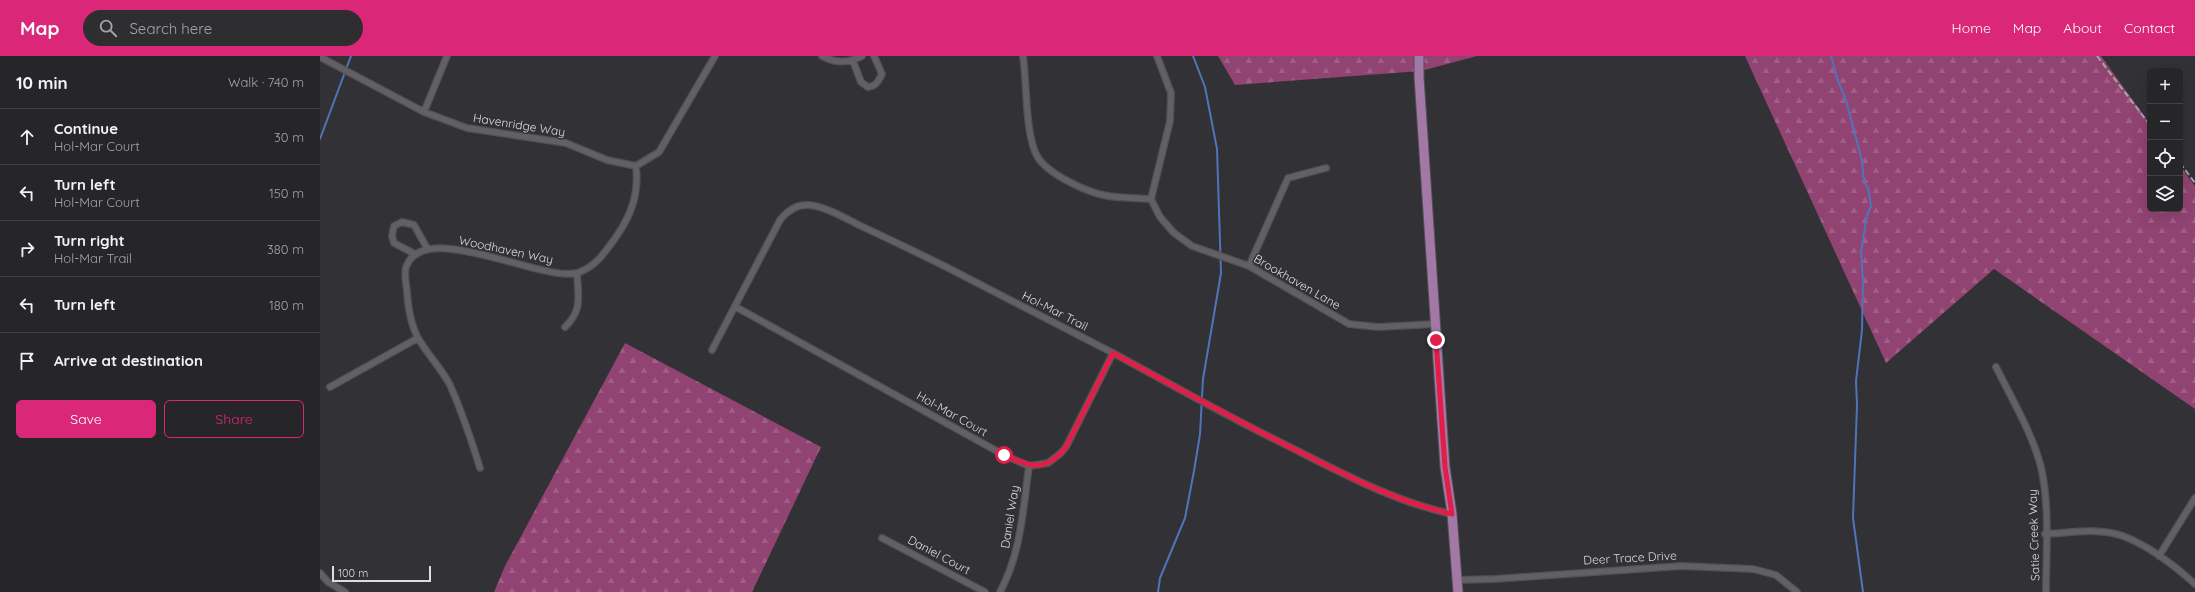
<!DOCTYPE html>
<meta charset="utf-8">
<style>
body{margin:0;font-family:Quicksand,sans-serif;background:#2e2d30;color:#f1f3f6}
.controls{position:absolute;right:12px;top:12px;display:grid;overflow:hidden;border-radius:6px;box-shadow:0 4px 16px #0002}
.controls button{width:36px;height:36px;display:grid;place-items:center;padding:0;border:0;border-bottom:1px solid #424245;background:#262528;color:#f1f3f6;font:20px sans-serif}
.scale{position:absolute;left:12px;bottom:10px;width:99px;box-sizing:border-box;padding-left:4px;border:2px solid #dddcde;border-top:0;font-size:11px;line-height:14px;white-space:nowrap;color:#dddcde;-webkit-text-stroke:3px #323135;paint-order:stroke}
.stop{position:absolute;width:12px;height:12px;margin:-9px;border:3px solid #e11d48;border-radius:50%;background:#fff}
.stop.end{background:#e11d48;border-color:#fff;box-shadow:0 1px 4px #0008}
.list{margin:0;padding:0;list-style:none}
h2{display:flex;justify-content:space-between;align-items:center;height:52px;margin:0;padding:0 16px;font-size:17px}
h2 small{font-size:13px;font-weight:400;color:#a4a5a8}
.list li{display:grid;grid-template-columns:26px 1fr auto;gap:12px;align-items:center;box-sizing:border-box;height:56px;padding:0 16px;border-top:1px solid #424245}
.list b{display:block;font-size:15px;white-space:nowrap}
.list p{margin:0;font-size:13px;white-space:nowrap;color:#a4a5a8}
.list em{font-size:13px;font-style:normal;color:#a4a5a8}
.actions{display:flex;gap:8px;padding:12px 16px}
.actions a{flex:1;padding:9px 0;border:1px solid #db2777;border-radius:6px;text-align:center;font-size:14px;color:#db2777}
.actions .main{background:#db2777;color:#fff}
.icon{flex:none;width:22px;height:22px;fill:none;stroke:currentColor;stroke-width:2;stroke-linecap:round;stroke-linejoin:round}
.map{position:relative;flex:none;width:1875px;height:536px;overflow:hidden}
header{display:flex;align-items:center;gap:24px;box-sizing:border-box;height:56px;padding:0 20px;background:#db2777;color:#fff}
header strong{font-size:19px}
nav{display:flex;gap:22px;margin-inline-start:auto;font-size:14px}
.search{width:280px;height:36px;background:#2e2d30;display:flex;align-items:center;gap:10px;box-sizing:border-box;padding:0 14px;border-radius:22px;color:#a4a5a8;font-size:15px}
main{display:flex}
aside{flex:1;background:#262528}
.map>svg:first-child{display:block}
.forest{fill:url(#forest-firs)}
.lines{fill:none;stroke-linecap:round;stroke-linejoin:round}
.stream{stroke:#4f74bb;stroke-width:2}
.minor-casing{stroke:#515052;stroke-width:8}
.primary-casing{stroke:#515052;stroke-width:11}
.minor{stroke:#626065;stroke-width:5.5}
.primary{stroke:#a377a6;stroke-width:9}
.rail{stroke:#a5a4a7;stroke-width:2;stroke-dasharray:6 3;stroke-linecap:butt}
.route{stroke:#e11d48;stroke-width:5}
.labels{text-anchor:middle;stroke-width:3;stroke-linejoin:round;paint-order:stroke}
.street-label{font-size:12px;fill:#dddcde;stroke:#323135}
</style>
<header>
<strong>Map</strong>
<div class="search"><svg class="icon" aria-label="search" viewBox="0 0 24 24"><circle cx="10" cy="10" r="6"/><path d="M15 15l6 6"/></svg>Search here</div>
<nav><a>Home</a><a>Map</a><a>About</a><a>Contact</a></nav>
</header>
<main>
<aside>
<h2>10 min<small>Walk · 740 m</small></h2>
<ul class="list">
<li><svg class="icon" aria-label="ahead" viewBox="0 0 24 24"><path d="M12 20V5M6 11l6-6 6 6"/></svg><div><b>Continue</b><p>Hol-Mar Court</p></div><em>30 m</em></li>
<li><svg class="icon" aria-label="left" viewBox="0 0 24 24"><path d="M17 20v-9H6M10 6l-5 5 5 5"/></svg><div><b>Turn left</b><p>Hol-Mar Court</p></div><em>150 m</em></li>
<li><svg class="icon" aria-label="right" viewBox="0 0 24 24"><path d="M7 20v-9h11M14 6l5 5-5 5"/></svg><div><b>Turn right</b><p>Hol-Mar Trail</p></div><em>380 m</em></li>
<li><svg class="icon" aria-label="left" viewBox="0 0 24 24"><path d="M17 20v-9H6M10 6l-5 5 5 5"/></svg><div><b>Turn left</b></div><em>180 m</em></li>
<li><svg class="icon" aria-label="arrive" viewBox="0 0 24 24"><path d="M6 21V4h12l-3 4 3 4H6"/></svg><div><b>Arrive at destination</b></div></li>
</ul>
<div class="actions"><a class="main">Save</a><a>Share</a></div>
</aside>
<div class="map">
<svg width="1875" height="536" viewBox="0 0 1875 536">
<defs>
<pattern id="forest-firs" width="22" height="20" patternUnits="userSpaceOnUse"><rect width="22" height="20" fill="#914372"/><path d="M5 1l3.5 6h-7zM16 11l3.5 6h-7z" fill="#a05e86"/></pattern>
</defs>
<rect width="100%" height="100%" fill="#323135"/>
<path class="forest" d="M 898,0 L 1157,0 L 1101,15 L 915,29 Z
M 1425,0 L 1781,0 L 1830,68 L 1830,153 L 1860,153 L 1860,110 L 1875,130 L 1875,353 L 1674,213 L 1566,307 Z
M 305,287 L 501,391 L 432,536 L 174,536 L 185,510 Z"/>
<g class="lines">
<path class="stream" d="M 1511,0 L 1518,25 L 1526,44 L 1542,105 L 1544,126 L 1548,132 L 1551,150 L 1547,159 L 1541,196 L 1543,225 L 1542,274 L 1536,325 L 1537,349 L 1533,462 L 1543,536
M 0,83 L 31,0
M 838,536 L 840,522 L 865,462 L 874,415 L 880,378 L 883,323 L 901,217 L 897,93 L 885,31 L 873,0"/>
<g class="minor-casing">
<path id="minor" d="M 502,0 C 516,8 529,7 542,0
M 703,0 C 707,27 705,78 717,100 C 727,118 768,137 788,140 C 802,142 817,142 831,143
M 837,0 L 851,37 L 850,65 L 831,143 L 840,161 L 854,177 L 872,190 L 929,210 L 1029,268 L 1058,271 L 1115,268
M 0,1 L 104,56 L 147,72 L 246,87 L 287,104 L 316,110 L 339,96 L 395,0
M 533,5 L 541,26 L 548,31 C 556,30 558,26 562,18 L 554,0
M 104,56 L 127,0
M 95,198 L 74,187 L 72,180 L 74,170 L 82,166 L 94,169 L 107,192
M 929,210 L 968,122 L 1006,112
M 416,251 L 684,399 L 709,410 L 728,407 L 741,397 L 746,391 L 793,297
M 245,271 C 263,254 258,240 257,217
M 392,294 L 460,164 C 467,155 477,148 489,149 C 507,151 525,162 541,170 C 573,185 605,200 636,216 C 688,243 741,270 793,297 C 847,326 901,357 956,384 C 1013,412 1070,445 1132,458
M 1676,311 C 1692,343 1712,377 1721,411 C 1730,451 1726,496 1726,536
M 10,331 L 98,282
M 160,412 C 151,383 142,356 130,329 C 121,312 108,299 98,282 C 90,267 88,251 87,235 C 86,228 84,217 86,211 C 103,162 220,226 257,217 C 276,211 285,196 296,181 C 312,158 319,137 316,110
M 1725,478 C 1749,477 1780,471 1803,480 C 1829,490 1854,509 1875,528
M 562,482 L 665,536
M 1839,500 L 1875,442
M 0,517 L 8,526 L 25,536
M 1137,524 L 1175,523 L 1361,510 L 1433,513 L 1456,519 L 1477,536
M 680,536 C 701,497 703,454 709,410"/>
</g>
<g class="primary-casing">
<path id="primary" d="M 1099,0 L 1099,21 L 1125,411 L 1132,458 L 1138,536"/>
</g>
<use href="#minor" class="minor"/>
<use href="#primary" class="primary"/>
<path class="rail" d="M 1777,0 L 1830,69
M 1860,107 L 1875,127"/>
</g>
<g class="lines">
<path class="route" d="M 684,399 C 711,411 725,417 746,391 L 793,297 C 857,332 921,367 986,399 C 1033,423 1081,447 1132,458 L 1125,411 L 1116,284"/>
</g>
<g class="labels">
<g class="street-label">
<text transform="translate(199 69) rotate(9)" y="4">Havenridge Way</text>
<text transform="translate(186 194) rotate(12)" y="4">Woodhaven Way</text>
<text transform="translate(977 226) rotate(30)" y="4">Brookhaven Lane</text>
<text transform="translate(735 255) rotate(27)" y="4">Hol-Mar Trail</text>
<text transform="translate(632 358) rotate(29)" y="4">Hol-Mar Court</text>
<text transform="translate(690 461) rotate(-81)" y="4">Daniel Way</text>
<text transform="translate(1714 479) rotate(-92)" y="4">Satie Creek Way</text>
<text transform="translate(619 499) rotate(28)" y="4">Daniel Court</text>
<text transform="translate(1310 502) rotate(-3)" y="4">Deer Trace Drive</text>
</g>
</g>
</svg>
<div class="controls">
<button>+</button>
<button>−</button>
<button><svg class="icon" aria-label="locate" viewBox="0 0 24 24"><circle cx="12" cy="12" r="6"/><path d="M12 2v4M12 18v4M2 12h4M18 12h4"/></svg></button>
<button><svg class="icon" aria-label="layers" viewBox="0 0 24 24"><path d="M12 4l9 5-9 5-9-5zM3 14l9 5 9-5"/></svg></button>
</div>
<div class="scale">100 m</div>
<div class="stop" style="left:684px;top:399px"></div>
<div class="stop end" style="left:1116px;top:284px"></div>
</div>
</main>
